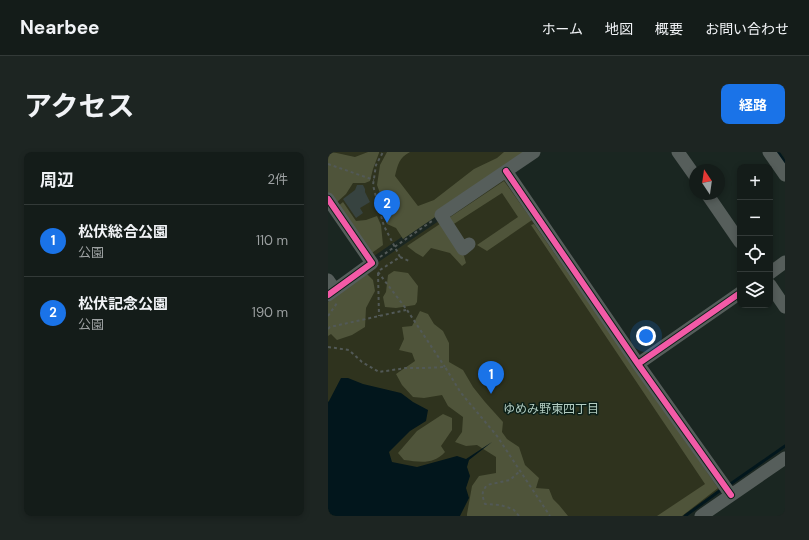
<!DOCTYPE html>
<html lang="ja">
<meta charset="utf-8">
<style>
body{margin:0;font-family:"DM Sans","Noto Sans JP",sans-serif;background:#1d2522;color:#f1f3f6}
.controls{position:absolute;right:12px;top:12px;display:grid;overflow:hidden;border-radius:8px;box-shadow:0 2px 6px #0003}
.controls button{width:36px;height:36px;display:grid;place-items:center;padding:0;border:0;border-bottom:1px solid #333a38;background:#141c19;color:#f1f3f6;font:20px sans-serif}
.compass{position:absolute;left:361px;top:12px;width:36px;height:36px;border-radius:50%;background:#141c19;box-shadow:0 2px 6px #0003;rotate:347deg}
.you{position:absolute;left:318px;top:184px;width:14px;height:14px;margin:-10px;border:3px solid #fff;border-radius:50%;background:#1a73e8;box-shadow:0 0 0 6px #1a73e833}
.badge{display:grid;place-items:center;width:26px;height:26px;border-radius:50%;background:#1a73e8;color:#fff;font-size:13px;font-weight:700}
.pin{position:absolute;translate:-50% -33px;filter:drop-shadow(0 1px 2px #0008)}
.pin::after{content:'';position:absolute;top:21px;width:14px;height:12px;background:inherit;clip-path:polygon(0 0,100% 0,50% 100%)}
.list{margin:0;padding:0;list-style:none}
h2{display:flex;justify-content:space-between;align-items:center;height:52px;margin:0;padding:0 16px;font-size:17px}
h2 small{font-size:13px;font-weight:400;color:#9da1a2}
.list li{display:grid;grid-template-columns:26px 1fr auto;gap:12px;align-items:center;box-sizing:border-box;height:72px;padding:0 16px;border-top:1px solid #333a38}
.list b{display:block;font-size:15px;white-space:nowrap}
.list p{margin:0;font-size:13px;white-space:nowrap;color:#9da1a2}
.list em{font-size:13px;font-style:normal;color:#9da1a2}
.icon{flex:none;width:22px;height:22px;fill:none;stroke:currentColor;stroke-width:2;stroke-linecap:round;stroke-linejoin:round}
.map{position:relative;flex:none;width:457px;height:364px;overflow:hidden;border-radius:8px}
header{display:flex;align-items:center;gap:24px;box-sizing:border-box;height:56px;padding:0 20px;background:#141c19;border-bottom:1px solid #333a38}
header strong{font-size:19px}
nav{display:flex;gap:22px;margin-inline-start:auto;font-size:14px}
.intro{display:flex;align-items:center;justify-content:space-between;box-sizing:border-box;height:96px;padding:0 24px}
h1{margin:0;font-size:28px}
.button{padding:10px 18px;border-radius:8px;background:#1a73e8;color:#fff;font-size:14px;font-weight:700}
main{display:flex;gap:24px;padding:0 24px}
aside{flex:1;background:#141c19;border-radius:8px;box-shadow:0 2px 6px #0003}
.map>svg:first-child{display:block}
.green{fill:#2f331e}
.forest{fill:#4f543a}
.water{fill:#02161c}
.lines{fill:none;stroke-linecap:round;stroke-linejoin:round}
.stream{stroke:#02161c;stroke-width:3}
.building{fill:#374340}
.path{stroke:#525957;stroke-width:2;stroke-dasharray:3 3;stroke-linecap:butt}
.minor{stroke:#565e5b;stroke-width:13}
.cycleway-casing{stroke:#0c2019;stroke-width:8}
.cycleway{stroke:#f35aa7;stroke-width:6}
.labels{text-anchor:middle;stroke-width:3;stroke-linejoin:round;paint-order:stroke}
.neighbourhood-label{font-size:12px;fill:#b4cdc2;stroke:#0c2019}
</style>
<header>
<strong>Nearbee</strong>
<nav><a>ホーム</a><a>地図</a><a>概要</a><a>お問い合わせ</a></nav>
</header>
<div class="intro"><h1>アクセス</h1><a class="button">経路</a></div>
<main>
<aside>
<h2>周辺<small>2件</small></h2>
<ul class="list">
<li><span class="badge">1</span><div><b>松伏総合公園</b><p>公園</p></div><em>110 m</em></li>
<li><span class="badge">2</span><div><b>松伏記念公園</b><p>公園</p></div><em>190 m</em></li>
</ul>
</aside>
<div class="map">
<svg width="457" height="364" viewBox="0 0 457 364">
<rect width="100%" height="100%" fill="#1a2621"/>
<path class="green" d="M 0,0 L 198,0 L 46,104 L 0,38 Z
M 177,24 L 393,338 L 356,364 L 0,364 L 0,146 L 46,113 Z"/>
<path class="forest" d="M 0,0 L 4,0 L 27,5 L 40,0 L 51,0 L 51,1 L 45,17 L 42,29 L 37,31 L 25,31 L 18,42 L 7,52 L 0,41 Z
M 59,0 L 82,0 C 71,6 70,12 67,24 L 90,54 L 106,48 L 146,17 L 169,6 L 176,0 L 202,0 L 75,87 L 68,76 L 59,72 L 55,61 L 56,52 L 49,33 L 52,13 Z
M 176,29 L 204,68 L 159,99 L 149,93 L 190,65 L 174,41 L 118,77 L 136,104 L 138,111 L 134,114 L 122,101 L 103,96 L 95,105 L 88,101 L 79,94 Z
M 15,50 L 28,69 L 38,68 L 49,64 L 53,73 L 55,93 L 41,103 L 9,55 Z
M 206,72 L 390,336 L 354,364 L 329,364 L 377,332 L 203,73 Z
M 66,119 L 80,121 L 90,134 L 89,150 L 87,153 L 68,156 L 57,155 L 55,145 L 58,140 L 60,123 Z
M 39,122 L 45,128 L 47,139 L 38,156 L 37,175 L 24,183 L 9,188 L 3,182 L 0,184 L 0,150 Z
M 92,159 L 100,162 L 106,172 L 115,179 L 121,191 L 121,210 L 135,218 L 145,235 L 157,250 L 175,270 L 174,280 L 179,287 L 191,295 L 197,313 L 211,326 L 208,336 L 221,337 L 225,347 L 231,353 L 240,364 L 139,364 L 139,362 L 144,334 L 151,324 L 168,321 L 168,305 L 149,293 L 138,294 L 127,290 L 134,280 L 135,265 L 120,254 L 114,243 L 96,246 L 85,245 L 74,233 L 68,222 L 87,209 L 84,201 L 71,198 L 76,187 L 74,175 L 84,174 Z
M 115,262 L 124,266 L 124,278 L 113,294 L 117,300 C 105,313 92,310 76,308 L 70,301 L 89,279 Z"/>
<path class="water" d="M 13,226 L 20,226 L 35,232 L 73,241 L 85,250 L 100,258 L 98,269 L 82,279 L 61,300 L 64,310 L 89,315 L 129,304 L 138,307 L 164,290 L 141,308 L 139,315 L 142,324 L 138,336 L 141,346 L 132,364 L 0,364 L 0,250 L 1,249 Z"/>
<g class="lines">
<path class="stream" d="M 450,0 L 457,10
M 401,333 L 457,294
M 357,364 L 394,337"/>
</g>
<path class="building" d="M 29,33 L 35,33 L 37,37 L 37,40 L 42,50 L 32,56 L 35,61 L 28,66 L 15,47 L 27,38 Z"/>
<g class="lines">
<path class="path" d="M 0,12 L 46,28
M 52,105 L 104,69
M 72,105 L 81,109
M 52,118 L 72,105 L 56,74 L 51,57 L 45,33 L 48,13 L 55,0
M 50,120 L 79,158 L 117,215
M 50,121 L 51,164
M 0,164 L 9,151
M 0,177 L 2,175 L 78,158
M 0,195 L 21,198 L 34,210 L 51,220 L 78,216 L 96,216 L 117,215 L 133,241 L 169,284 L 222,364
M 191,364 L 185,357 L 172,353 L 157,352 C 154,343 153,341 159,333 L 182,328 L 192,319"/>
<path class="minor" d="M 350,0 L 367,24
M 441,0 L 457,23
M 178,19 L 310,212 L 403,343
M 379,42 L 412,90
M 0,47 L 44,111 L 0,143
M 141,92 L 135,97 L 113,63 L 206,0
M 442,121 L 457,110
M 0,128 L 7,138
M 442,133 L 457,155
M 310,212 L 412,141
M 373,364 L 457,306"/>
<g class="cycleway-casing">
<path id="cycleway" d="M 178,19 L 310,212 L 403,343
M 0,47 L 44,111 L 0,143
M 310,212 L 412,141"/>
</g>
<use href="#cycleway" class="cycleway"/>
</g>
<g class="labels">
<g class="neighbourhood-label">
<text x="223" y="261">ゆめみ野東四丁目</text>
</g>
</g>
</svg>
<div class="controls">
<button>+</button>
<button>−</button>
<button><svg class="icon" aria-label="locate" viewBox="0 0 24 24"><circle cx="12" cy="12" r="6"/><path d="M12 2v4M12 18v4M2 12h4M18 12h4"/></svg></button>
<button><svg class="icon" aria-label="layers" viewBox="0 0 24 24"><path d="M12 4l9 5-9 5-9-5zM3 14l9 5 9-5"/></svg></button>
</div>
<svg class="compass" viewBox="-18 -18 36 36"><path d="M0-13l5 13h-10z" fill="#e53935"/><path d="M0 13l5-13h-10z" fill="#9da1a2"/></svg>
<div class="you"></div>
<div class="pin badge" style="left:163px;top:242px">1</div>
<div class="pin badge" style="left:59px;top:71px">2</div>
</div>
</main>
